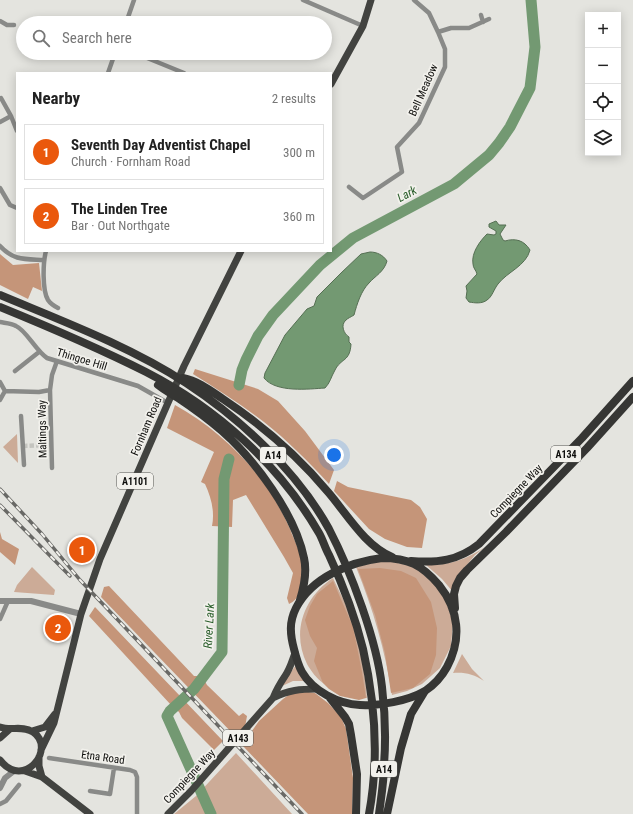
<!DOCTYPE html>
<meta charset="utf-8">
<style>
body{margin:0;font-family:"Roboto Condensed",sans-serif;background:#f2f2f2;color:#222}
.controls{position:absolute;right:12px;top:12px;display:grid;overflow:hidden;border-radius:0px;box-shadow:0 2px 10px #0003}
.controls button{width:36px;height:36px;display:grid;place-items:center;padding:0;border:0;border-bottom:1px solid #e0e0e0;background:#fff;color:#222;font:20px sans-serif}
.you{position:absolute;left:334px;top:455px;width:14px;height:14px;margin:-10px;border:3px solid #fff;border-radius:50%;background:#1a73e8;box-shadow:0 0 0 6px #1a73e833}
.badge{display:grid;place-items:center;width:26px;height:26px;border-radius:50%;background:#ea580c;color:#fff;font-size:13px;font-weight:700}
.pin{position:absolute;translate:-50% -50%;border:2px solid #fff;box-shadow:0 1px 4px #0006}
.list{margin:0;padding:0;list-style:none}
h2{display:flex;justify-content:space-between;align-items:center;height:52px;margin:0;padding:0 16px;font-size:17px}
h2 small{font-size:13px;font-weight:400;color:#767676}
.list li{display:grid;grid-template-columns:26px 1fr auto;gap:12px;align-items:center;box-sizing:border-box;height:56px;margin:0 8px 8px;padding:0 8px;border:1px solid #e0e0e0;border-radius:0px}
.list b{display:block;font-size:15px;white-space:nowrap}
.list p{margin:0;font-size:13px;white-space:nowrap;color:#767676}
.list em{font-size:13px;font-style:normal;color:#767676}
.icon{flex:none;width:22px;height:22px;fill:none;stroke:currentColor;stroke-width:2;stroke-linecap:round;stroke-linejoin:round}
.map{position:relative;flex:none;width:633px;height:814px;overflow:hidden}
.search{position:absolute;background:#fff;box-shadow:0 2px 10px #0003;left:16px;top:16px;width:316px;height:44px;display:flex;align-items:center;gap:10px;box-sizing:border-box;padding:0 14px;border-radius:22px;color:#767676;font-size:15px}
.panel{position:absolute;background:#fff;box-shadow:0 2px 10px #0003;left:16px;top:72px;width:316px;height:180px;border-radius:0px}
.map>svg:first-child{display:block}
.green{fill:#ccab97}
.forest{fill:#c59579}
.water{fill:#739972;stroke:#556f53}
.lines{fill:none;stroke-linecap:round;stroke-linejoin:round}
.river{stroke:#739972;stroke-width:11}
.minor-tunnel{stroke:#c4c4bf;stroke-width:4.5;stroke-dasharray:4.5 2;stroke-linecap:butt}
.minor{stroke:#898a88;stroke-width:4.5}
.tertiary{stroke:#898a88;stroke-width:6}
.primary{stroke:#424340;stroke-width:7}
.trunk{stroke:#363634;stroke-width:8}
.rail-casing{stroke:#696966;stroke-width:3.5}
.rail{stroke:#f2f1ec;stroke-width:2;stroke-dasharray:6;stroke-linecap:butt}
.labels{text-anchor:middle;stroke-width:3.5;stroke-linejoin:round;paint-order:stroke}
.shield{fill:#f2f1ec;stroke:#52524f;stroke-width:1}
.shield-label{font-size:10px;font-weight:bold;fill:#0e0e0c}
.street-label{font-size:11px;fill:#0e0e0c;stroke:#f2f1ec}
.water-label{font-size:12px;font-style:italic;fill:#265b27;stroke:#f2f1ec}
</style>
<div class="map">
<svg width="633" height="814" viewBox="0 0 633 814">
<rect width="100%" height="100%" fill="#e4e4df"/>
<path class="green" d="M 17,434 L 18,463 L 3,447 Z
M 485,547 L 475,555 L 462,571 L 453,592 L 442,579 L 426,565 C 449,566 467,559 485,547 Z
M 385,560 L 415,567 L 443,592 L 453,622 L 451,646 L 440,668 L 422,684 L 407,691 L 392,695 C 385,650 373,609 356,567 Z
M 32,567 L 55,590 L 54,595 L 14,592 L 17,585 Z
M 333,578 C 342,598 354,618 359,639 C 363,658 365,678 367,698 C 357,698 349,694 340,690 C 335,688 328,686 323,683 C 317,679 311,671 307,664 C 291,632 304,597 333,578 Z
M 462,654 L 472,669 L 484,681 C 474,674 464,672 453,673 Z
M 296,665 L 305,681 L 293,681 L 280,687 Z
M 236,753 L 292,814 L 174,814 L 196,796 Z"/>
<path class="forest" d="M 0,254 L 13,265 L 39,263 L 42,291 L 33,287 L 28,299 L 0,285 Z
M 195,369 L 258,389 L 278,401 L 305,431 L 334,470 L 329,484 C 309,462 288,441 264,422 C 242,405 217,389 193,374 Z
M 175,405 C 225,433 267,476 290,529 C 294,540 301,552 302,564 C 303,568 301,574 301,579 C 300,590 300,599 289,604 L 287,598 L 293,573 L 284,557 L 246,495 L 233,500 L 232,527 L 212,526 C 215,511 211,497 205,484 L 201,482 L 214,452 L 167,428 Z
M 337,481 L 348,487 L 411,500 L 420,507 L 427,519 L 422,548 L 407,547 L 385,539 L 369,529 L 334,491 Z
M 0,532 L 2,539 L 19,549 L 15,565 L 0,552 Z
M 380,568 L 401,571 L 416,578 L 431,602 L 437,628 L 436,655 L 430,674 L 413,688 L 391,693 L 385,653 L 375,615 L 358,569 Z
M 333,581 L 353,627 L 362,672 L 366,698 L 359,700 L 340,696 L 329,689 L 323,683 L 314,661 L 317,648 L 310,636 L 305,620 L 310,606 L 317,594 Z
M 109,586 L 194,676 L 202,676 L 207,685 L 239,716 L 243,713 L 247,716 L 245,727 L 235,736 L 101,597 L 104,587 Z
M 95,607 L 223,741 L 214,750 L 182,718 L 179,712 L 171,705 L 89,616 Z
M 302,691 L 315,693 L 328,703 L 341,717 L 346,729 L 353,778 L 352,814 L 308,814 L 242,745 L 259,721 L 283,699 L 290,694 Z"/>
<path class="water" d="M 496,221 L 499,225 L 506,225 L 500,234 L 503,240 L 505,241 C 515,238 524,240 530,250 C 526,266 507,272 498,284 C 494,289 492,297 487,300 C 482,304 475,303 469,302 L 466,298 L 467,291 L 466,286 L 477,274 C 476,270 473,268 473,264 C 471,253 480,241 487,234 L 494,235 L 496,234 L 496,231 L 489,227 L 489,224 Z
M 370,252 C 377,252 383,255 387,261 C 384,272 375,276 369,283 C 361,291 357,304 354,315 C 351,317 348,318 346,320 C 340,325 344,334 349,337 L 349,342 L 351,344 C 350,362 341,358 335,370 C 331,377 330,383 325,388 C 309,389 276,393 264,378 L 265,373 L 285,335 L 307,309 L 314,306 L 317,297 L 341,273 L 361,254 Z"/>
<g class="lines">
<path class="river" d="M 239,385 L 242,370 L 246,360 L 258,336 L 273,315 L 320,265 L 353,238 L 454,184 L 489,155 L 499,143 L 510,127 L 530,88 L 535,47 L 531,0
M 211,814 L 167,716 L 170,711 L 194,689 L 222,652 L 224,479 L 229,459"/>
<path class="minor-tunnel" d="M 23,446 L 51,445"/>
<path class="minor" d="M 303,0 L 363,26
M 481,15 L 483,22
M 0,21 L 7,25 L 14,25
M 126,23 L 134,0
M 438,32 L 451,28 L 469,28 L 489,19
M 135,53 L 184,73
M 108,73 L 115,53
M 1,98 L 11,116 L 17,131
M 0,122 L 11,116
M 349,187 L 363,198 L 402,172 L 397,147 L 419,123 L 445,67 L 445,49 L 438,32 L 429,13 L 414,0
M 0,188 L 10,205 L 17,208
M 0,246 C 14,261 25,259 44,260
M 46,251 C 43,262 42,290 48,300 C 50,303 54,306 58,308
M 0,322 C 5,323 11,323 16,326 C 26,330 36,351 47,358 L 138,386 L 168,403
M 15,371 L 39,352
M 0,382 L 5,391 L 0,400
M 5,391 L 39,392 L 50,390
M 21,416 L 24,465
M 52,468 L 50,390 L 52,375 L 57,361
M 0,619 L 8,601
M 49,758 L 130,770 L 135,772 L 137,777 L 137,814
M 90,791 L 110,794 L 114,768
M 0,804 L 6,801 L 19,785"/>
<path class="tertiary" d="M 0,601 L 31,601 L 81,614
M 0,788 L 5,778 L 14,771"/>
<path class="primary" d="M 331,84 L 363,26 L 371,0
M 273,698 C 288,690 301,689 317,689
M 0,727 C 11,731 22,725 33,732 C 57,748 24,791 0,760
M 32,731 L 45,727 L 55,714
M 0,738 L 10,729
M 41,750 L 54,723 L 81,614 L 100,559 L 184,366 L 241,251
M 39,757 L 39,766 L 42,777
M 25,771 L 42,777 L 90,814
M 168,814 L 191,791 L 273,698 C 277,688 279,685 285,676 C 290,669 292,661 295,653"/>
<path class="trunk" d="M 0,295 C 62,321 129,346 186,383 C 241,419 297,471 329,529 C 342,554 353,581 362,607 C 371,633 379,660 382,687 C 385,712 386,739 384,765 C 384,781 381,798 379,814
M 0,307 C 49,327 98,348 146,372 C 216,408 279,464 319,533 C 323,540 325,548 329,555 C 343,585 355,616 363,649 C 375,702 379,760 369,814
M 183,378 C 198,381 211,391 223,399 C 262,425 298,456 328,492 C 347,514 365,546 392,557
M 158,385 C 164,390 172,394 178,398 C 193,408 208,419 222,431 C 255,460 295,514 304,558 C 307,571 304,587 300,600
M 382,558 C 408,558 422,565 439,585 C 459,610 462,639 447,667 C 442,676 434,685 425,691 C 408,701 379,706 360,705 C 338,704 313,691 302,672 C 298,665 296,657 294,649 C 290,634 289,622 296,608 C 312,577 350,562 382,558 Z
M 411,561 C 437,563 458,561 479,544 L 582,438 L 633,381
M 455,608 L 454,594 L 456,586 L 460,578 L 467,570 L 506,532 L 587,448 L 633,397
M 330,698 L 345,717 L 349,724 L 351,735 L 357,774 L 356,814
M 387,814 L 401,748 L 411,714 L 425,691"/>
<g class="rail-casing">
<path id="rail" d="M 0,489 L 42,534 L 80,580 L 302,814
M 0,505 L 70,576"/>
</g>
<use href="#rail" class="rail"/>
</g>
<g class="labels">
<g class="shield">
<rect x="551" y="446" width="30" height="16" rx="3"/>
<rect x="260" y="447" width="26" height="16" rx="3"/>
<rect x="117" y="473" width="36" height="16" rx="3"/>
<rect x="223" y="730" width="30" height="16" rx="3"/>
<rect x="371" y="761" width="26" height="16" rx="3"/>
</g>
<g class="shield-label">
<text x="566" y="458">A134</text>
<text x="273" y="459">A14</text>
<text x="135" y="485">A1101</text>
<text x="238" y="742">A143</text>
<text x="384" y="773">A14</text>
</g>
<g class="street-label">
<text transform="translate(423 90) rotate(-66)" y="4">Bell Meadow</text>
<text transform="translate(82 359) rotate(17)" y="4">Thingoe Hill</text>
<text transform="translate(146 426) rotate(-67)" y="4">Fornham Road</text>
<text transform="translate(42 429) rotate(-91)" y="4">Maltings Way</text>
<text transform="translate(516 491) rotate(-46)" y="4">Compiegne Way</text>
<text transform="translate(103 757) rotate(8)" y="4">Etna Road</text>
<text transform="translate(189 776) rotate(-47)" y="4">Compiegne Way</text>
</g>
<g class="water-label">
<text transform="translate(407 194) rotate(-28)" y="4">Lark</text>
<text transform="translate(209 626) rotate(-87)" y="4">River Lark</text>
</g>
</g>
</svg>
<div class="controls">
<button>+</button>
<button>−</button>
<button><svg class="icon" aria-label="locate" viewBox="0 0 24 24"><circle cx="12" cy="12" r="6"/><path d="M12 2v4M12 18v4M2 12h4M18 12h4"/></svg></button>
<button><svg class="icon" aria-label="layers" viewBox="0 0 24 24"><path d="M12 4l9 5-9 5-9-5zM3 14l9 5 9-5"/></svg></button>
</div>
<div class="you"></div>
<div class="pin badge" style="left:82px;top:550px">1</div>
<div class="pin badge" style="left:58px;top:628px">2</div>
<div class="search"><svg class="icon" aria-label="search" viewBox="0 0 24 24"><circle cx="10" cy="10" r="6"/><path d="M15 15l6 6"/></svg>Search here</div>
<section class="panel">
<h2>Nearby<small>2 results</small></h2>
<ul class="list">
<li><span class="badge">1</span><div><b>Seventh Day Adventist Chapel</b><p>Church · Fornham Road</p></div><em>300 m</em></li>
<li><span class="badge">2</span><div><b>The Linden Tree</b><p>Bar · Out Northgate</p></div><em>360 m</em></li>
</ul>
</section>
</div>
